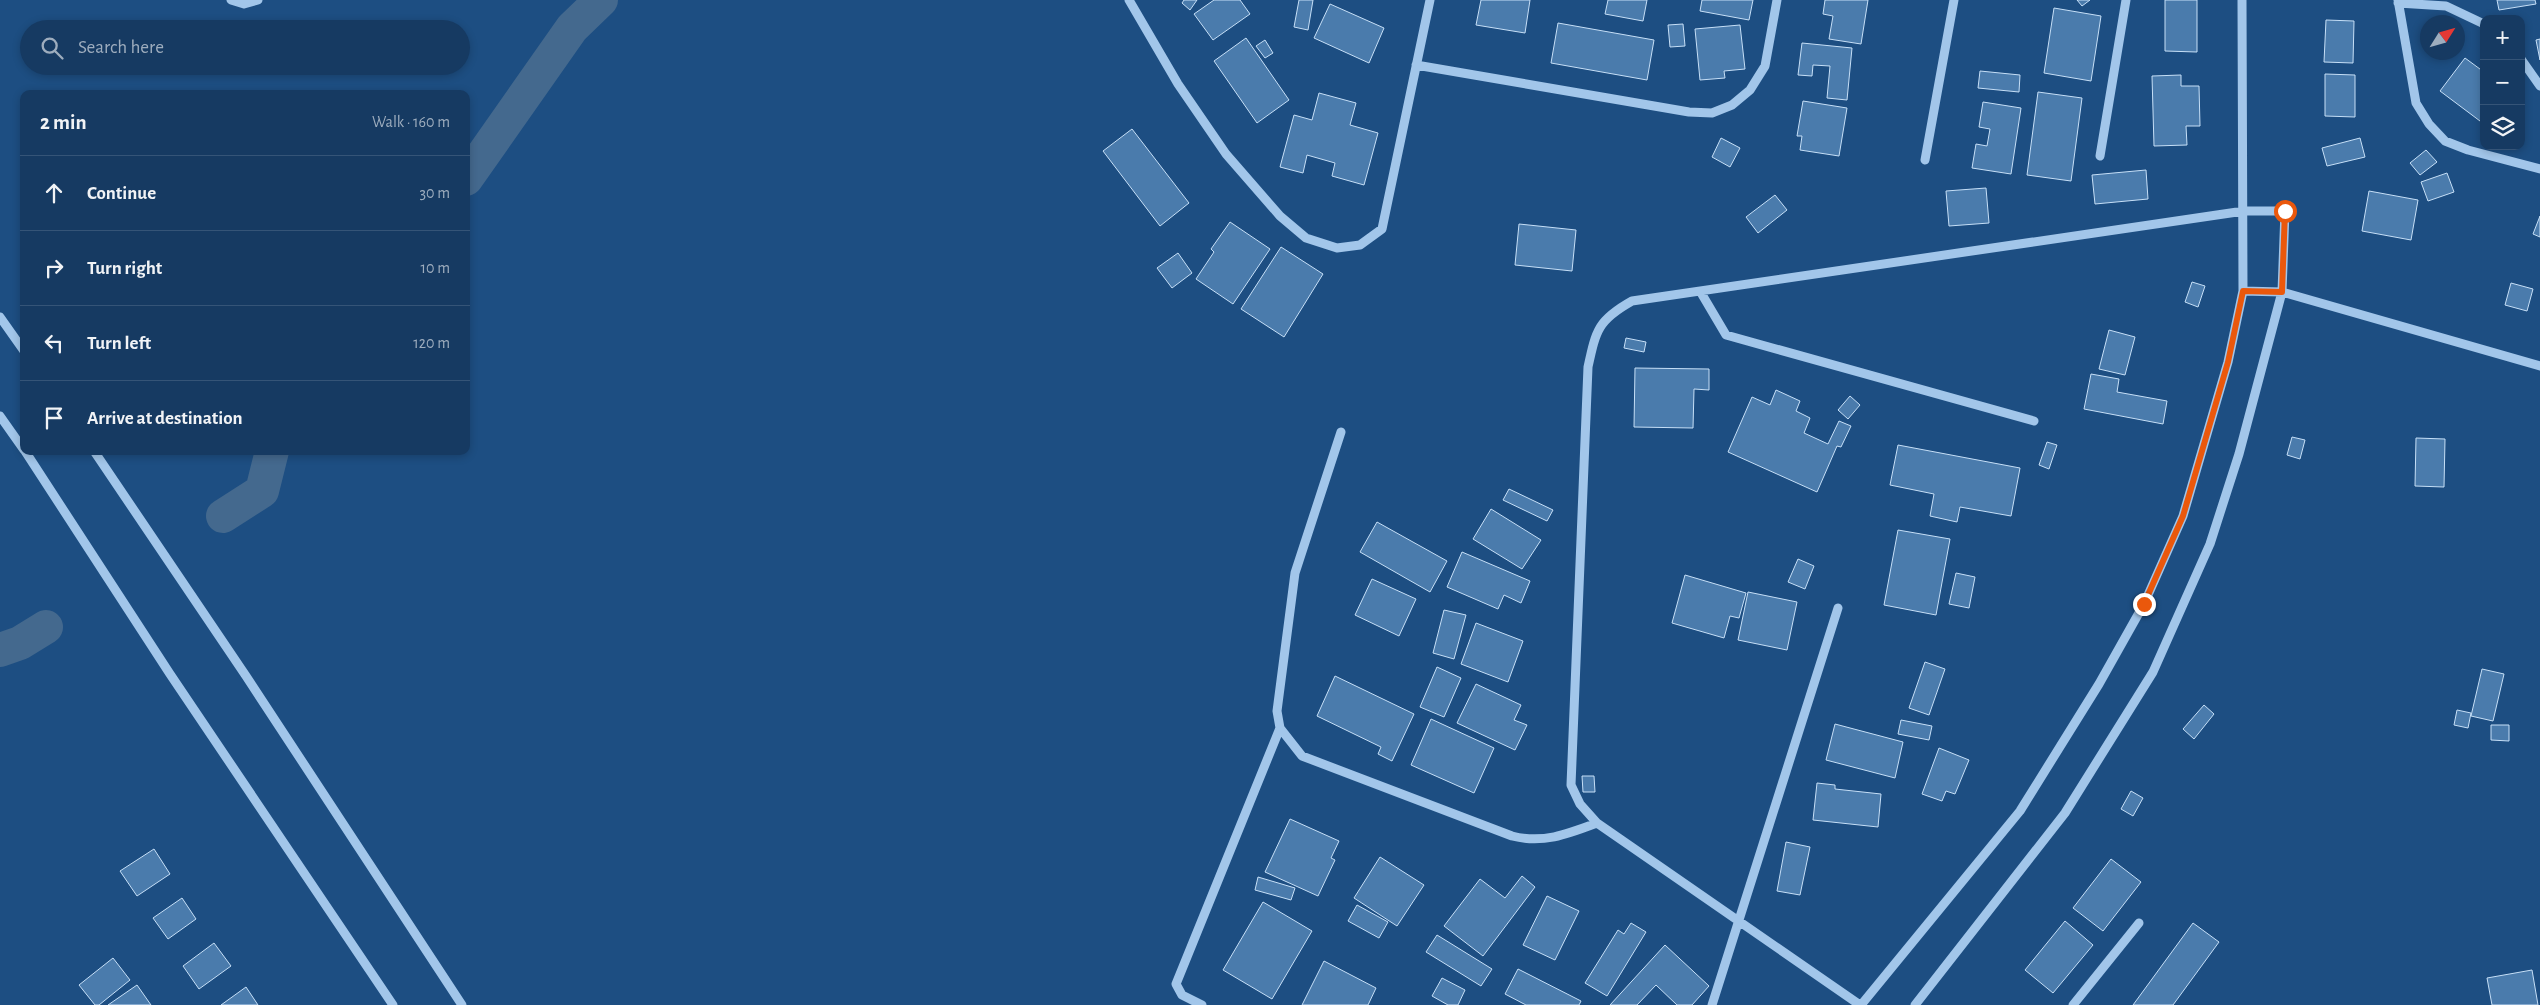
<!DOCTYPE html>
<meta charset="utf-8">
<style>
body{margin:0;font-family:"Alegreya Sans",sans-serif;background:#23456b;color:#f1f3f6}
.controls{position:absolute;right:15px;top:15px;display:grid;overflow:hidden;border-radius:10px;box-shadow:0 2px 8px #0003}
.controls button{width:45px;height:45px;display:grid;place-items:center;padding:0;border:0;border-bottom:1px solid #355477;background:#163a62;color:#f1f3f6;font:25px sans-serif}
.compass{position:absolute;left:2420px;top:15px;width:45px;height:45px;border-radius:50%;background:#163a62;box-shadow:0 2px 8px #0003;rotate:53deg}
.stop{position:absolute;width:15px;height:15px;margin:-11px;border:4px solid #ea580c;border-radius:50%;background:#fff}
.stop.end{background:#ea580c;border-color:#fff;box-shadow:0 1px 5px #0008}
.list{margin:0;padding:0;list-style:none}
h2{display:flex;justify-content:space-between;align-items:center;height:65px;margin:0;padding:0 20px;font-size:21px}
h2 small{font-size:16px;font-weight:400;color:#9eadbe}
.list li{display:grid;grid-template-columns:32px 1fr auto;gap:15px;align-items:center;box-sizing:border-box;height:75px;padding:0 20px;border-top:1px solid #355477}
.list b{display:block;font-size:19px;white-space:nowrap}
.list em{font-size:16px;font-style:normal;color:#9eadbe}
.icon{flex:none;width:28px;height:28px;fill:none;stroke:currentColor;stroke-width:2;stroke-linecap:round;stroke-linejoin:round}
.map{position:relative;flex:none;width:2540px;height:1005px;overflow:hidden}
.search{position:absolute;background:#163a62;box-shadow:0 2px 8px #0003;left:20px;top:20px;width:450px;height:55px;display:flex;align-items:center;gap:12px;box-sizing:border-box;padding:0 18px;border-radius:28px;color:#9eadbe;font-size:19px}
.panel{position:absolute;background:#163a62;box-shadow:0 2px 8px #0003;left:20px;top:90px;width:450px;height:365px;border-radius:10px}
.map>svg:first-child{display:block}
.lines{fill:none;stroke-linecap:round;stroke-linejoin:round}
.river{stroke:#44698e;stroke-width:34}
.building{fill:#4a7bac;stroke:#c6dff7}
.minor{stroke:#a2c6ea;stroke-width:9}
.route{stroke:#ea580c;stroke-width:6}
</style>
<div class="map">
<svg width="2540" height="1005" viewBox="0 0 2540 1005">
<rect width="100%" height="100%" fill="#1d4e82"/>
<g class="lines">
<path class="river" d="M 466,179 L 572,28 L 601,0
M 223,516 L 262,491 L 272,451
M 0,650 L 20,643 L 46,627"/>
</g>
<path class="building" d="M 1184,0 L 1197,0 L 1190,10 L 1182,3 Z
M 1214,0 L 1240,0 L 1250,14 L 1213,40 L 1194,14 Z
M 1299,0 L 1313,0 L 1308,30 L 1294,27 Z
M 1481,0 L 1530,0 L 1525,33 L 1476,25 Z
M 1608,0 L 1647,0 L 1643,21 L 1605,14 Z
M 1702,0 L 1753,0 L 1749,20 L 1700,11 Z
M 1825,0 L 1868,0 L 1861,44 L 1829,39 L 1833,16 L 1823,14 Z
M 2077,0 L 2090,0 L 2082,6 Z
M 2165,0 L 2197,0 L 2197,52 L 2165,51 Z
M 2497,0 L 2535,0 L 2536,4 L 2499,10 Z
M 1330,4 L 1384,28 L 1369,63 L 1314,38 Z
M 2054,8 L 2101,16 L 2091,81 L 2044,73 Z
M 2326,20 L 2354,21 L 2353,63 L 2324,62 Z
M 1558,23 L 1654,40 L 1647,80 L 1551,63 Z
M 1683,24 L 1685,46 L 1670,47 L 1668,25 Z
M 1740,25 L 1745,69 L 1724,71 L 1725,78 L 1700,80 L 1695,29 Z
M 1246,38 L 1289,100 L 1257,123 L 1214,61 Z
M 2540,39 L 2540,60 L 2536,40 Z
M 1265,40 L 1273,53 L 1265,58 L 1256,46 Z
M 1802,43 L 1852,48 L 1847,100 L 1827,98 L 1830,66 L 1813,65 L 1812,76 L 1798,75 Z
M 2465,58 L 2484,72 L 2484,124 L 2440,91 Z
M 1980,71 L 2020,75 L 2019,92 L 1978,88 Z
M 2325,74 L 2355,75 L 2355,117 L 2325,116 Z
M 2181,75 L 2181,86 L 2199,86 L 2200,126 L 2186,126 L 2187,145 L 2154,146 L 2152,76 Z
M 2038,92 L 2082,98 L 2071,181 L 2027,175 Z
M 1319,93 L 1356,103 L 1350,125 L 1378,133 L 1364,185 L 1332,176 L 1335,163 L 1307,155 L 1303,173 L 1280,167 L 1294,115 L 1312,120 Z
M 1803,101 L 1847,108 L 1839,156 L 1800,150 L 1802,136 L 1797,136 Z
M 1983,102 L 2021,108 L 2011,174 L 1972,168 L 1976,144 L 1987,146 L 1990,129 L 1979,127 Z
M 1132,129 L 1189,203 L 1160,226 L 1103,151 Z
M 1721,138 L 1740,148 L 1730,167 L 1712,157 Z
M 2360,138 L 2365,157 L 2327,166 L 2322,148 Z
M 2426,150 L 2437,162 L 2420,175 L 2410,163 Z
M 2146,170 L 2148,199 L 2095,204 L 2092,175 Z
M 2447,173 L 2454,192 L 2428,201 L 2421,182 Z
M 1986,188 L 1989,223 L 1949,226 L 1946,191 Z
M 2369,191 L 2418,200 L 2411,240 L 2362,231 Z
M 1775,195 L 1787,210 L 1758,233 L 1746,217 Z
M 2540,216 L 2540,237 L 2533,234 Z
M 1230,222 L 1270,249 L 1233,304 L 1196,279 L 1214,252 L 1211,249 Z
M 1519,224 L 1576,230 L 1572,271 L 1515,265 Z
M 1281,247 L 1323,274 L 1284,337 L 1241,309 Z
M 1178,253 L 1192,273 L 1172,288 L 1157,268 Z
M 2192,282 L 2205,286 L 2198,307 L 2185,302 Z
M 2511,283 L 2533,289 L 2527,311 L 2505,305 Z
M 2109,330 L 2135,337 L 2125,375 L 2099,369 Z
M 1626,338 L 1646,342 L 1644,352 L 1624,348 Z
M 1635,368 L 1709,369 L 1709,390 L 1694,389 L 1693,428 L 1634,427 Z
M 2091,374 L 2119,379 L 2117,392 L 2167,401 L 2163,424 L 2084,409 Z
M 1776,390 L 1800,401 L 1796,411 L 1810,418 L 1804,433 L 1828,444 L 1839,421 L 1851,426 L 1841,447 L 1837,446 L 1817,492 L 1728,452 L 1752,397 L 1770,405 Z
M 1850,396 L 1860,405 L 1848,419 L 1838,410 Z
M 2292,437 L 2305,440 L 2300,459 L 2287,455 Z
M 2416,438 L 2445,439 L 2444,487 L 2415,486 Z
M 2047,442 L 2057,445 L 2049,469 L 2039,465 Z
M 1898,445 L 2020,468 L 2011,516 L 1960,507 L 1957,522 L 1930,516 L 1934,494 L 1890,485 Z
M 1509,489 L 1553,510 L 1547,521 L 1503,500 Z
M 1491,509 L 1541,540 L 1522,569 L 1473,539 Z
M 1377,522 L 1447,561 L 1430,592 L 1360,552 Z
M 1898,530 L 1950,539 L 1936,615 L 1884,605 Z
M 1462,552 L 1530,581 L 1521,603 L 1504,595 L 1498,609 L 1447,587 Z
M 1798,559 L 1814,566 L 1805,589 L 1788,582 Z
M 1956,573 L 1975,577 L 1969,608 L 1949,604 Z
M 1685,575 L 1746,593 L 1739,618 L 1730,616 L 1724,638 L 1672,623 Z
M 1372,579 L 1416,599 L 1399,636 L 1355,615 Z
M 1748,592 L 1797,602 L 1787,650 L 1738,640 Z
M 1444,610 L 1466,615 L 1454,659 L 1433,653 Z
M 1476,623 L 1523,641 L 1508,682 L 1461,664 Z
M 1925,662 L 1945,669 L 1929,715 L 1909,708 Z
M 1437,667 L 1461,678 L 1444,717 L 1420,707 Z
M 2482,669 L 2504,674 L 2493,721 L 2471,716 Z
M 1335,676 L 1414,714 L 1392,761 L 1378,754 L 1381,747 L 1317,716 Z
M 1476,684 L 1521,705 L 1514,720 L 1527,725 L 1515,750 L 1457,723 Z
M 2204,705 L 2214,714 L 2194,739 L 2183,729 Z
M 2457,710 L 2471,713 L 2468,728 L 2454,725 Z
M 1431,719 L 1494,748 L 1474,793 L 1411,765 Z
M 1901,720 L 1932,726 L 1929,740 L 1898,734 Z
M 1835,724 L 1903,742 L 1895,778 L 1826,760 Z
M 2491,725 L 2509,725 L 2509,741 L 2491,740 Z
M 1939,748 L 1969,760 L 1955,794 L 1946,791 L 1942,801 L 1922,794 Z
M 1582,776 L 1594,776 L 1595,792 L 1583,792 Z
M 1817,783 L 1835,785 L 1835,789 L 1881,794 L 1878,827 L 1813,820 Z
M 2131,791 L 2143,798 L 2133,816 L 2121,809 Z
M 1290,819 L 1339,841 L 1331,858 L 1335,860 L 1318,896 L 1265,872 Z
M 1786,842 L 1810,847 L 1800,895 L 1777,891 Z
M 154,849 L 170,874 L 137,896 L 120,871 Z
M 1380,857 L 1424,885 L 1397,926 L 1354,898 Z
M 2111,859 L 2141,882 L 2103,931 L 2073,908 Z
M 1522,876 L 1535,887 L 1483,956 L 1444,926 L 1480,879 L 1505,898 Z
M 1258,877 L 1295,888 L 1291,900 L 1255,890 Z
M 1547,896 L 1579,911 L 1555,960 L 1523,945 Z
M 182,898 L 196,919 L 168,939 L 153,918 Z
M 1263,902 L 1312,931 L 1272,999 L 1223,970 Z
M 1357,905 L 1388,922 L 1379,938 L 1348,921 Z
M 2065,921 L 2093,945 L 2053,993 L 2025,970 Z
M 1631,923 L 1646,932 L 1607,996 L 1585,983 L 1618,930 L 1624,934 Z
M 2193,923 L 2219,942 L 2173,1005 L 2133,1005 Z
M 1437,935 L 1492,969 L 1481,986 L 1426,952 Z
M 214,943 L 231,966 L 199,989 L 183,966 Z
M 1665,945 L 1709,986 L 1692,1005 L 1677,1005 L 1656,985 L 1637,1005 L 1610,1005 Z
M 113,958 L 130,980 L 99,1005 L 95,1005 L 79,985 Z
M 1324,961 L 1376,988 L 1368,1005 L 1302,1005 Z
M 1518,969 L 1581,1001 L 1579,1005 L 1526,1005 L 1505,994 Z
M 2532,970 L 2538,1005 L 2492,1005 L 2487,978 Z
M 1442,978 L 1465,990 L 1458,1005 L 1448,1005 L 1432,996 Z
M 137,985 L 151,1005 L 108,1005 Z
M 246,987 L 258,1005 L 221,1005 Z"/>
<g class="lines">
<path class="minor" d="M 231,0 L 244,4 L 258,0
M 1129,0 L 1178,84 L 1226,154 L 1280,216 L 1306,238 L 1337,248 L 1360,245 L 1382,229 L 1430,0
M 2398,0 L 2416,103 L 2429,124 L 2445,141 L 2468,150 L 2540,169
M 2398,3 L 2446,6 L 2484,24
M 2521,59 L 2540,86
M 1416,65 L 1689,112 L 1712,113 L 1732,105 L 1750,90 L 1765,66 L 1777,0
M 2100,156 L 2126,0
M 1925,160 L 1954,0
M 1700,291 L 1726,335 L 2034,421
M 2243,291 L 2282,292 L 2540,366
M 0,317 L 24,351
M 0,416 L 24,450
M 1341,432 L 1295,573 L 1277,711 L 1280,728 L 1302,756 L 1512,836 C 1543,844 1568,834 1597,823
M 25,451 L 170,674 L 393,1005
M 94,451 L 246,676 L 462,1005
M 1202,1005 L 1182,995 L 1176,984 L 1280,728
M 1712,1005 L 1838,608
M 1860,1005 L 1597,823 L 1580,804 L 1571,785 L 1588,367 C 1596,330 1598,320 1632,301 L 2244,211 L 2285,211 L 2282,292 L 2239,454 L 2210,544 L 2153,672 L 2065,813 L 1915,1005
M 1861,1005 L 2020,811 L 2099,684 L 2144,604 L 2183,516 L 2228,362 L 2243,291 L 2242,0
M 2073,1005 L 2139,923"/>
</g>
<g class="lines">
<path class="route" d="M 2144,604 L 2183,516 L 2228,362 L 2243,291 L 2282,292 L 2285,211"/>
</g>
</svg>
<div class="controls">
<button>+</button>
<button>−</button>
<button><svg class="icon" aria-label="layers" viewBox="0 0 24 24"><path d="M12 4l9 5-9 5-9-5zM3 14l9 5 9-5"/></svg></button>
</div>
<svg class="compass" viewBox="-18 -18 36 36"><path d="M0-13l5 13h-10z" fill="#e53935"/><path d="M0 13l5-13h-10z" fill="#9eadbe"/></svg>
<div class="stop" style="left:2285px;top:211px"></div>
<div class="stop end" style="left:2144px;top:604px"></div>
<div class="search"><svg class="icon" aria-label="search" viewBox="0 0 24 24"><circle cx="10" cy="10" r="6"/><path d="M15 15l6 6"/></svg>Search here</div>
<section class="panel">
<h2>2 min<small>Walk · 160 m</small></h2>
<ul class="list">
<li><svg class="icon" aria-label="ahead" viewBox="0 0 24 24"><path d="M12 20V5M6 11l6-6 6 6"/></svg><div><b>Continue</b></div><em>30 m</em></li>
<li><svg class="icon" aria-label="right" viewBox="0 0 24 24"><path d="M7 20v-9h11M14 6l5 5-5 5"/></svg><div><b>Turn right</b></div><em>10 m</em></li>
<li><svg class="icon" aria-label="left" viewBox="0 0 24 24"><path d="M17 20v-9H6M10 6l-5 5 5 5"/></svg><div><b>Turn left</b></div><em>120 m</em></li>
<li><svg class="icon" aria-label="arrive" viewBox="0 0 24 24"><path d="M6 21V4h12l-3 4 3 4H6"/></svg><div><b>Arrive at destination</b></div></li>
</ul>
</section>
</div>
